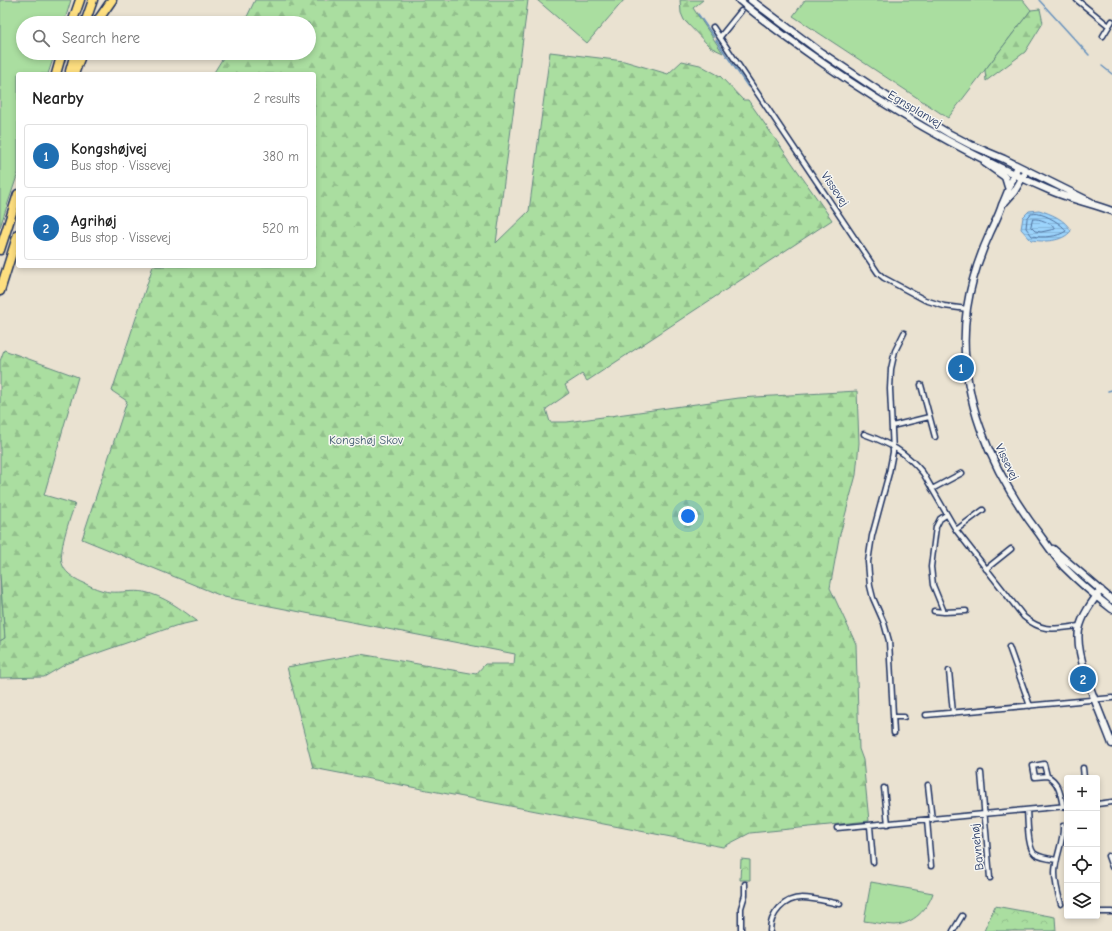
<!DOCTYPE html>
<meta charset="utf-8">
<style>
body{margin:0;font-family:"Comic Neue",sans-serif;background:#f6f6f6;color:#222}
.controls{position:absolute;right:12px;bottom:12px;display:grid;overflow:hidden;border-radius:4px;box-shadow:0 2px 6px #0003}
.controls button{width:36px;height:36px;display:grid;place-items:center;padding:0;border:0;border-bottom:1px solid #e0e0e0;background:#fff;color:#222;font:20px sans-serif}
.you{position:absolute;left:688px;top:516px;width:14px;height:14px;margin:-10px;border:3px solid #fff;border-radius:50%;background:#1a73e8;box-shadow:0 0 0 6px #1a73e833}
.badge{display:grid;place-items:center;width:26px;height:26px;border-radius:50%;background:#1f6fb2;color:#fff;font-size:13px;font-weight:700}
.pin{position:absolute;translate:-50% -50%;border:2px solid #fff;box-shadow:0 1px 4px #0006}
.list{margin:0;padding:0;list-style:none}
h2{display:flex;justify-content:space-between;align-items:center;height:52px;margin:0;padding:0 16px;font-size:17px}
h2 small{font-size:13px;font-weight:400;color:#767676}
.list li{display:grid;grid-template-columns:26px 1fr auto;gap:12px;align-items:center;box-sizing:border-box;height:64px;margin:0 8px 8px;padding:0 8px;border:1px solid #e0e0e0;border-radius:4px}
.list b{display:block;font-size:15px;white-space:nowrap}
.list p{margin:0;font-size:13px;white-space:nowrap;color:#767676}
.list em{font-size:13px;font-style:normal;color:#767676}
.icon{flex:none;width:22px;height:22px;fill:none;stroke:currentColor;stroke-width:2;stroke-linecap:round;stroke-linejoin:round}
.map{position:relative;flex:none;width:1112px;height:931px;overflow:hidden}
.search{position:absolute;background:#fff;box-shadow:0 2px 6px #0003;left:16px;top:16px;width:300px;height:44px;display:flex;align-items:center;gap:10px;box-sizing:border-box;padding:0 14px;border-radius:22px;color:#767676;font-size:15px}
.panel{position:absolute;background:#fff;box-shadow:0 2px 6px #0003;left:16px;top:72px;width:300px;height:196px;border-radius:4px}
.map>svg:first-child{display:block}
.grass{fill:#aadea0;stroke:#62867f}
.forest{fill:url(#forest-firs);stroke:#62867f}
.park{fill:url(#park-crowns);stroke:#62867f}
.water{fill:url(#water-rules);stroke:#6892bd}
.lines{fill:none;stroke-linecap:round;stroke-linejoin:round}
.shore{stroke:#4f719d;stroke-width:1}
.stream{stroke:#6892bd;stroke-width:1.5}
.street-casing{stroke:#1b2f5e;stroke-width:7}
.secondary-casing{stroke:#1b2f5e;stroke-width:9}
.highway-casing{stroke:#1b2f5e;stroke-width:11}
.street{stroke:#f6f6f2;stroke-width:4}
.secondary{stroke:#f6f6f2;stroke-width:6}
.highway{stroke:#fedf80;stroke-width:8}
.labels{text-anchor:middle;stroke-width:3;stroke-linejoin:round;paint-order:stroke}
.street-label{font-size:12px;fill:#1b2f5e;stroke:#f6f6f2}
.park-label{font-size:12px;fill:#3f5b6e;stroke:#f6f6f2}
</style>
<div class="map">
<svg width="1112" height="931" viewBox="0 0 1112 931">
<defs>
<pattern id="forest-firs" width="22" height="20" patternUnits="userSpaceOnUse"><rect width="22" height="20" fill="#aadea0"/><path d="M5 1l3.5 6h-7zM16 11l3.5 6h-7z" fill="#92bf8c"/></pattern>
<pattern id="park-crowns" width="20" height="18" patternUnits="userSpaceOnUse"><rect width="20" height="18" fill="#aadea0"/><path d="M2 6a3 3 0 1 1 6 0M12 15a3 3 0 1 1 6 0" fill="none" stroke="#92bf8c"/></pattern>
<pattern id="water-rules" width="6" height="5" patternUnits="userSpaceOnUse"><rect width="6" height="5" fill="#9cd4fc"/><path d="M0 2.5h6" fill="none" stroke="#86b6da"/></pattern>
</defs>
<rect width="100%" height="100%" fill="#eae2d1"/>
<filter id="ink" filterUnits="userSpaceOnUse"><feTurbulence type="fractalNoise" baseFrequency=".025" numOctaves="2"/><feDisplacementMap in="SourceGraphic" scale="8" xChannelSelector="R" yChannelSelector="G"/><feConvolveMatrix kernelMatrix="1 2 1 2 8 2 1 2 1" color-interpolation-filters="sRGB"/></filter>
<g filter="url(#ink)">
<path class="grass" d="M 0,0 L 71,0 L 64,23 L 23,23 L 23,53 L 55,53 L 48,74 L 18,74 L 18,173 L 0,227 Z
M 537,0 L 624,0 L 587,43 Z
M 805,0 L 1023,0 L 1031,10 L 948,118 L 793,16 Z
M 0,575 L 5,638 L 0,641 Z
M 871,882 L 933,893 C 928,909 913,924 895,925 C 885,925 874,922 864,921 Z"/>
<path class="forest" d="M 255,0 L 528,0 L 496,243 L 529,211 L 550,52 L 624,61 L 668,74 L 682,61 L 700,65 L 720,76 L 743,100 L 748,100 L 832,220 L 587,381 L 582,374 L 565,385 L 569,393 L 546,409 L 550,422 L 567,422 L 739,398 L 857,391 L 859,443 L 856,475 L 839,538 L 830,588 L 856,644 L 859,749 L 863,760 L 869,821 L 750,833 L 723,847 L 313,768 L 287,667 L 360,654 L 476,674 L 485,664 L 514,664 L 515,654 L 224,597 L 82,539 L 127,401 L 112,391 L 153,266 L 314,266 L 314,74 L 213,74 L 226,53 L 309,53 L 309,23 L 244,23 Z
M 680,0 L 703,0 L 693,8 L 723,53 L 710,47 L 684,20 L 681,13 Z
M 1040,9 L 1043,23 L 1025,52 L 986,81 L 985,70 L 1031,10 Z
M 4,350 L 78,377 L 44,495 L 75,504 C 70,518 57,553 63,566 C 66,574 77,580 84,583 C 92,587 101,591 110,592 C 121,593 133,590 144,592 C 164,596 181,609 197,621 L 175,626 L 66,664 L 44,677 L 0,678 L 0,641 L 5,638 L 0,575 L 0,361 Z"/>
<path class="park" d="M 741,859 L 750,860 L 750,880 L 740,880 Z
M 995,906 L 1055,917 L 1056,931 L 984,931 Z"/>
<path class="water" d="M 1039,210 C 1051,214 1065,219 1071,231 C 1062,242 1044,242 1031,240 L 1021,229 L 1023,217 L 1029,211 Z"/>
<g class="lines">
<path class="shore" d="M 1031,214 C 1033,214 1036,213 1038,214 C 1045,214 1064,225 1066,231 C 1058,237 1043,238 1032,236 L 1026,228 L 1027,219 Z
M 1033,219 C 1041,218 1048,223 1055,227 L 1055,229 L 1041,232 L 1035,231 L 1031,227 Z"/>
<path class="stream" d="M 1039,0 L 1089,55
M 698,14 L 714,37
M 716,40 L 748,87
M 1102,66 L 1112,74
M 1108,391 L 1112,390"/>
<g class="street-casing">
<path id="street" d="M 1077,0 L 1109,26
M 713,27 L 878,273 L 884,278 L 925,300 L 944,306 L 967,309
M 1103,36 L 1112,21
M 720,37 L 741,11
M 921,385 L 935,437
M 892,426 L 929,417
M 864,434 C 889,443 906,452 923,473 L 956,530 L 1024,617 C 1045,634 1056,628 1080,626
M 932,489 L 962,473
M 946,515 L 940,519 L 936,527 L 931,567 L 933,585 L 944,612 L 966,611
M 956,530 L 983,510
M 986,569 L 1011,549
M 934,611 L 944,612
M 1009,647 L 1030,706
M 949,671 L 953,713
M 926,715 L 1112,698
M 893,717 L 904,717
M 894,733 L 889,641 L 884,623 L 873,598 L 870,586 L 868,562 L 872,536 L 889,473 L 893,452 L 890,389 L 891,369 L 895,351 L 904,333
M 1083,768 L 1084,778
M 981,773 L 990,878
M 1047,776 L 1035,777 L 1033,766 L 1044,764 L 1047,776 C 1059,781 1061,796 1063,807
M 928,785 L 932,820
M 884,788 L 888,824
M 1097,804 L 1112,802
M 1027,810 C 1028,820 1027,848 1035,854 C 1041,858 1050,859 1057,860
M 927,820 L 931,866
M 870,826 L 873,862
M 837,828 L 1067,806
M 1108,856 L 1112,867
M 1061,904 C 1058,894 1055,884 1055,873 C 1055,857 1064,842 1063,826
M 1097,912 L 1112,912
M 741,931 L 741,908 L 745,895 L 745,884
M 770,931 C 770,914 784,898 802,898 C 815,898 828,902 840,904
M 953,931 L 962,916"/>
</g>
<g class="secondary-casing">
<path id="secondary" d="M 739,0 C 766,23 795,44 824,64 C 895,113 970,156 1049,190 C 1069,199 1091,203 1112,211
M 751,0 L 819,51 L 888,97 L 948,133 L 971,145 L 1004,159 L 1091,202
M 985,163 L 1005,177 L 1008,187
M 1018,166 C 1012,179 1008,192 1002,205 C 999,215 994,224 990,233 C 979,257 971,282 967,308 C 955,391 991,471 1040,535 C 1048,546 1055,557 1064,567 C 1079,582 1095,596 1112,609
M 1005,202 L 1014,192 L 1024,175
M 1053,549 L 1112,600
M 1101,590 C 1092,602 1082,615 1079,630 C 1074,658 1102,716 1112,744"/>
</g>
<g class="highway-casing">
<path id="highway" d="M 72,23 L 80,0
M 85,23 L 93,0
M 96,23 L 112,0
M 70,71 L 75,53
M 56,74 L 62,53
M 74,74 L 82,53
M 0,250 L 18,194
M 0,291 L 18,234"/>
</g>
<use href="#street" class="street"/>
<use href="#secondary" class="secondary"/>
<use href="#highway" class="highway"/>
</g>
</g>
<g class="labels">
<g class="street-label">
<text transform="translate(915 109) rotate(31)" y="4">Egnsplanvej</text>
<text transform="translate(835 189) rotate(56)" y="4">Vissevej</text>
<text transform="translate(1007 462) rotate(64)" y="4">Vissevej</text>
<text transform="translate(977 847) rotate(-96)" y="4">Bavnehøj</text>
</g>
<g class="park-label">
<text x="366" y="444">Kongshøj Skov</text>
</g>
</g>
</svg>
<div class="controls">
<button>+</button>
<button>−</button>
<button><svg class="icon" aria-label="locate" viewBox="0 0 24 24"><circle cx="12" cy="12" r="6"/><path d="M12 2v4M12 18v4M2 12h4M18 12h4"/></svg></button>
<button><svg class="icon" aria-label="layers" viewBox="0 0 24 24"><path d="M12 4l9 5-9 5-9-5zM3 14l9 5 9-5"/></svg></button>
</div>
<div class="you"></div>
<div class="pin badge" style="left:961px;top:368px">1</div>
<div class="pin badge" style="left:1083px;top:679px">2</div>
<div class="search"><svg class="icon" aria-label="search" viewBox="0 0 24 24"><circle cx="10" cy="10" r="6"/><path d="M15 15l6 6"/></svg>Search here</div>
<section class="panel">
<h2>Nearby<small>2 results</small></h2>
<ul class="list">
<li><span class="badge">1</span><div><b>Kongshøjvej</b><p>Bus stop · Vissevej</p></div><em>380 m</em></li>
<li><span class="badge">2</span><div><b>Agrihøj</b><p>Bus stop · Vissevej</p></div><em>520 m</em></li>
</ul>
</section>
</div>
